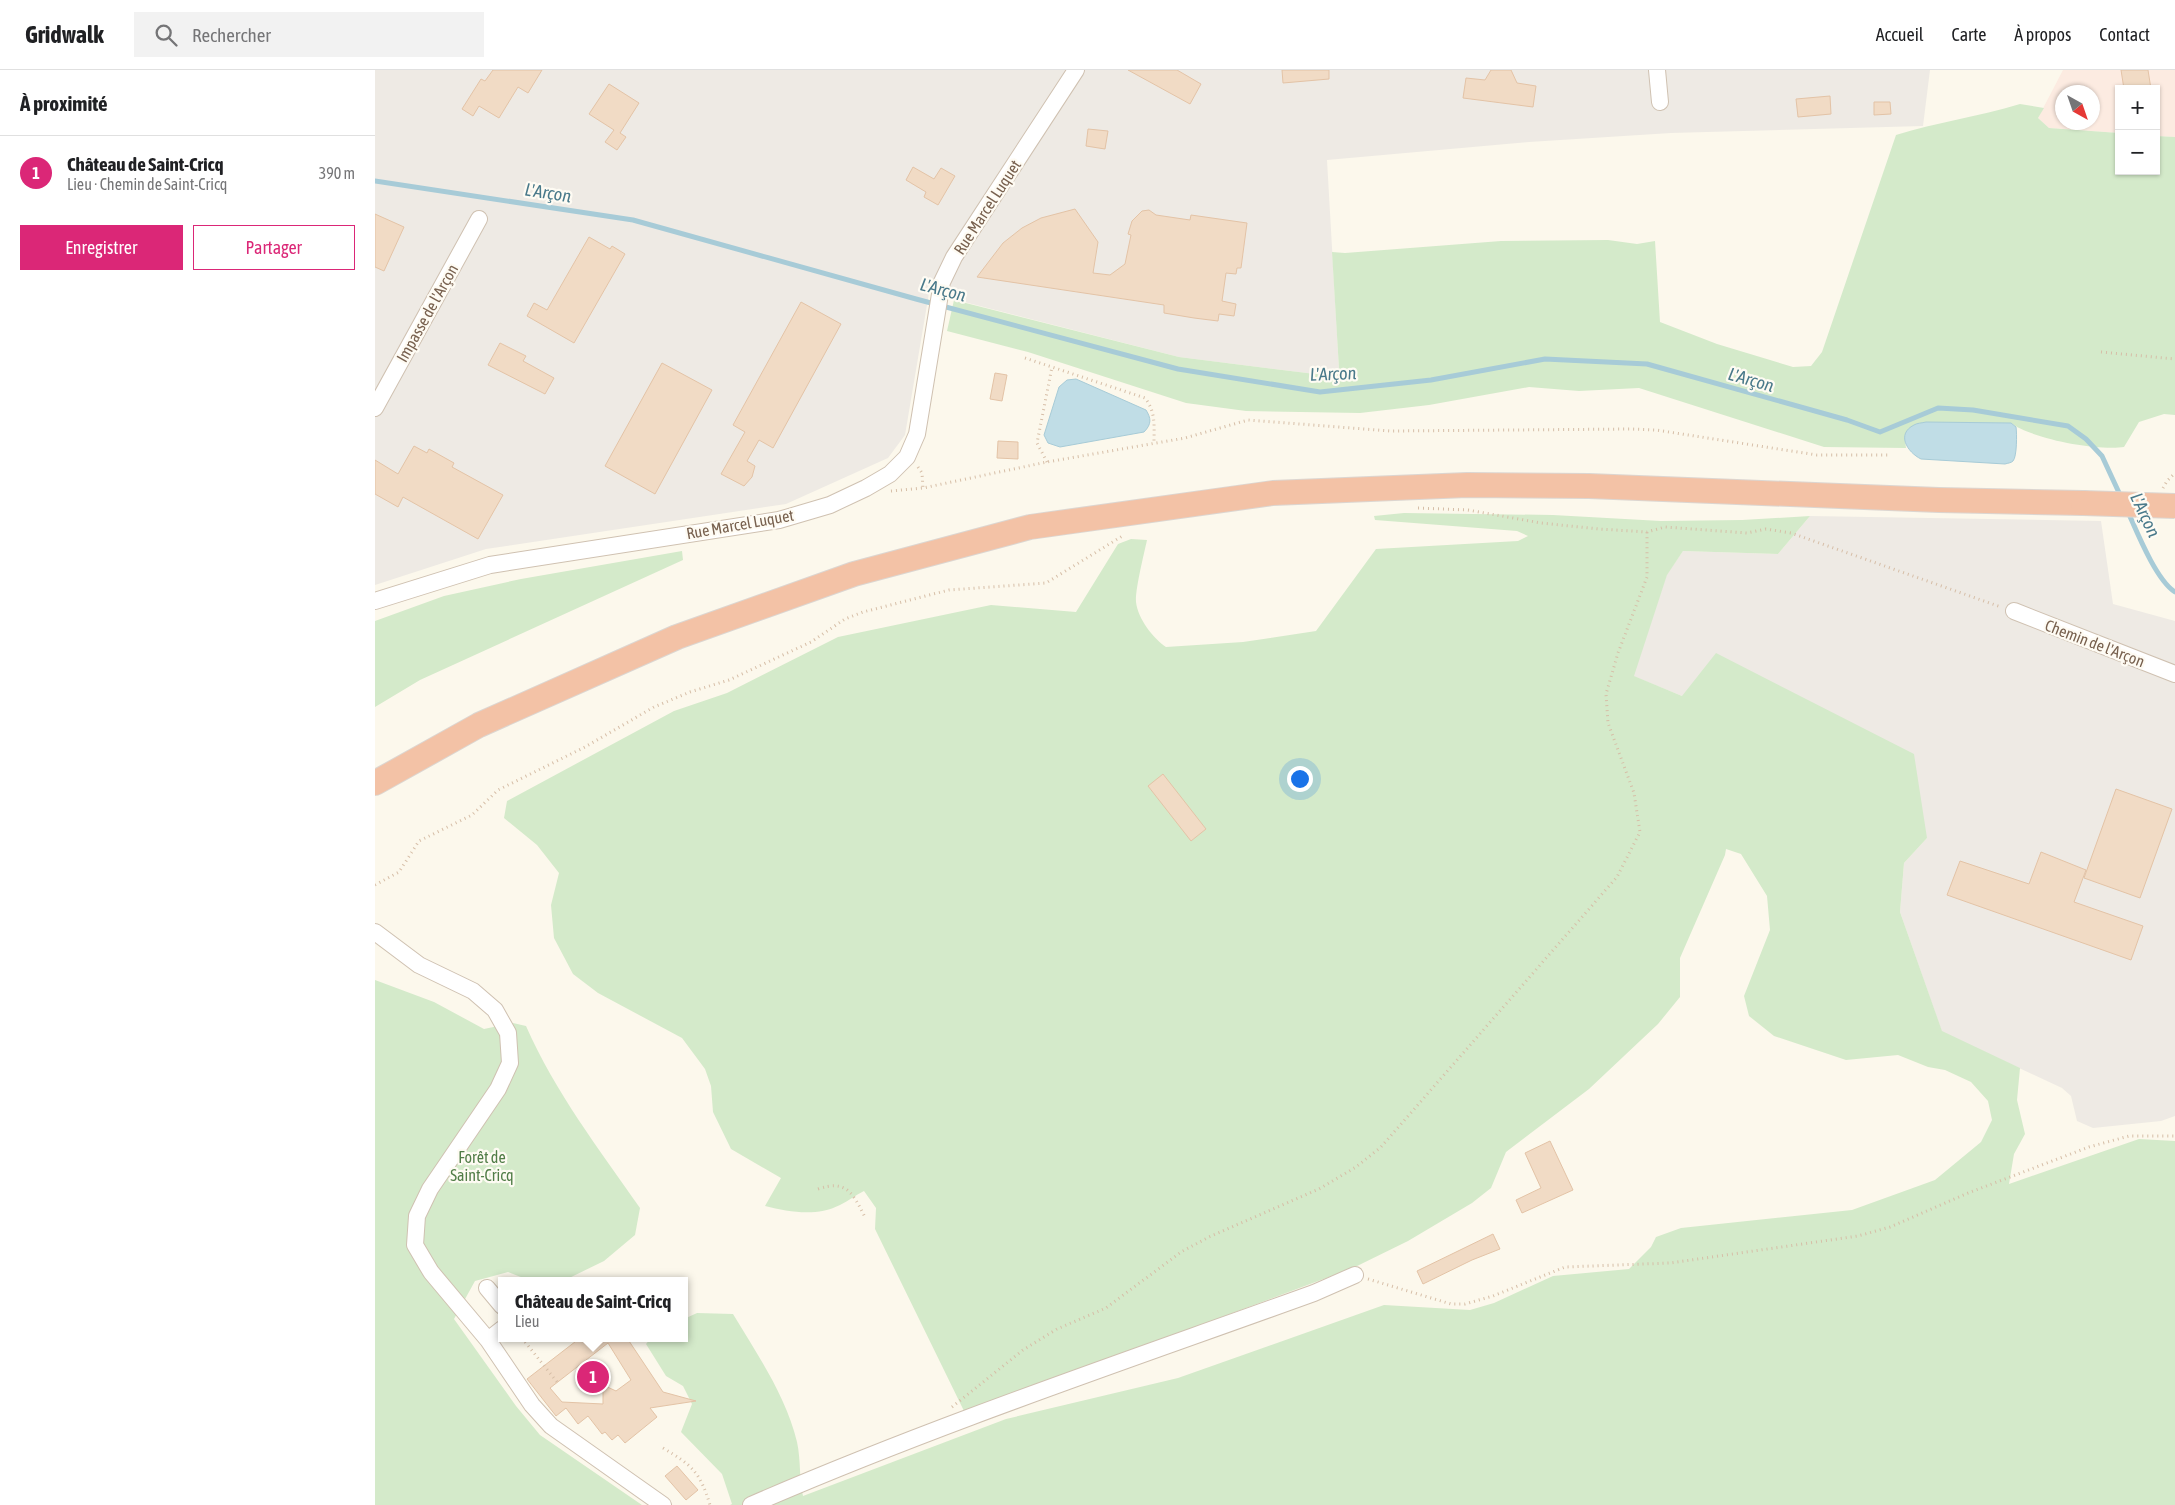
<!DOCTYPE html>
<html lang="fr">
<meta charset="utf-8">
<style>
body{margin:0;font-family:"Asap Condensed",sans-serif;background:#f2f2f2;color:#202124}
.controls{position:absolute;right:15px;top:15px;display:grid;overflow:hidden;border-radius:0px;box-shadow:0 1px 4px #0004}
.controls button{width:45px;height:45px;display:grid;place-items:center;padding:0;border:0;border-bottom:1px solid #e0e0e0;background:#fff;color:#202124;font:25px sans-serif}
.compass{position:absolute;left:1680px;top:15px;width:45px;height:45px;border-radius:50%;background:#fff;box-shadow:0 1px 4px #0004;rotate:140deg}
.you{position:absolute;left:924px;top:708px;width:18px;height:18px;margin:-12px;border:4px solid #fff;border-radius:50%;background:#1a73e8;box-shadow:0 0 0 8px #1a73e833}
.badge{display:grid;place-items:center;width:32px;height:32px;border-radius:50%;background:#db2777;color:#fff;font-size:16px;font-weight:700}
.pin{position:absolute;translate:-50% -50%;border:2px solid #fff;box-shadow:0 1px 5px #0006}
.popup{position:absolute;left:123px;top:1207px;width:190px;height:65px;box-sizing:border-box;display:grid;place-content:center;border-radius:0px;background:#fff;filter:drop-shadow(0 1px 4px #0005);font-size:16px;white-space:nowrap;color:#757577}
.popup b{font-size:19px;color:#202124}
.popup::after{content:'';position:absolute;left:50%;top:100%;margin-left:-10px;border:10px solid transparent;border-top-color:#fff}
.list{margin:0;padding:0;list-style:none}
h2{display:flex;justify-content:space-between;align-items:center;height:65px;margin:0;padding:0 20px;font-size:21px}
h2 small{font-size:16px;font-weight:400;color:#757577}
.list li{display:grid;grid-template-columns:32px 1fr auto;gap:15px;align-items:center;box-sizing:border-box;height:75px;padding:0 20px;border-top:1px solid #e0e0e0}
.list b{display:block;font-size:19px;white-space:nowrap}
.list p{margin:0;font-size:16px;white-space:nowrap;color:#757577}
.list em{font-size:16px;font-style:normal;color:#757577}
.actions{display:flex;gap:10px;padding:15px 20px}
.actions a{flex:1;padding:11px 0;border:1px solid #db2777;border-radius:0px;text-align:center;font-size:18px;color:#db2777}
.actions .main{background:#db2777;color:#fff}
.icon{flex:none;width:28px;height:28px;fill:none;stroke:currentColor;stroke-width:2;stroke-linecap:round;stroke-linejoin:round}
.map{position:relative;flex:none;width:1800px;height:1435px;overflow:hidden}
header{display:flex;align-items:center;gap:30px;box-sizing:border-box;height:70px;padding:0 25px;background:#fff;border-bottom:1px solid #e0e0e0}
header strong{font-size:24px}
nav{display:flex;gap:28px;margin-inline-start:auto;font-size:18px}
.search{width:350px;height:45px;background:#f2f2f2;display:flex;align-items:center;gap:12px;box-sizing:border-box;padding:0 18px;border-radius:0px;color:#757577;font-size:19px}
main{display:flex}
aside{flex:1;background:#fff}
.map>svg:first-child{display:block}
.commercial{fill:#fcebe1;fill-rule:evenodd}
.industrial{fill:#eeeae4}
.green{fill:#d4eaca}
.water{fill:#c0dde6;stroke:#a7cbd7}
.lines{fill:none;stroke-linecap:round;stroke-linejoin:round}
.stream{stroke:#a7cbd7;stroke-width:5}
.building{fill:#f1dbc5;stroke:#e3c3a6;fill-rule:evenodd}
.minor-casing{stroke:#cfc1b1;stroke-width:18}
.highway-casing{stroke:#dcd6d1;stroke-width:26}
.path{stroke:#d6bea7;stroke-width:3;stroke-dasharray:1 4;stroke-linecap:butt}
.minor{stroke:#fff;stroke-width:16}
.highway{stroke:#f3c2a6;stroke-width:24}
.highway-bridge-casing{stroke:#dcd6d1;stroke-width:26;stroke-linecap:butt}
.highway-bridge{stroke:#f3c2a6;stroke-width:24}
.labels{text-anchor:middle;stroke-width:4.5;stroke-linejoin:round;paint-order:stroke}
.street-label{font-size:16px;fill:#78614f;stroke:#fefbf3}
.park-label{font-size:16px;fill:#517d47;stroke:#fefbf3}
.water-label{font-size:18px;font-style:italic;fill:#49798a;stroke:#fefbf3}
</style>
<header>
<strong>Gridwalk</strong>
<div class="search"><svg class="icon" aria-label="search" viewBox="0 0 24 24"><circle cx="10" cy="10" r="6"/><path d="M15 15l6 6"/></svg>Rechercher</div>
<nav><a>Accueil</a><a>Carte</a><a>À propos</a><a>Contact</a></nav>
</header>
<main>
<aside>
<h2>À proximité<small></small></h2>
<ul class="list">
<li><span class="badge">1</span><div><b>Château de Saint-Cricq</b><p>Lieu · Chemin de Saint-Cricq</p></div><em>390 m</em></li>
</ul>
<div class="actions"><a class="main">Enregistrer</a><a>Partager</a></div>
</aside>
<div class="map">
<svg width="1800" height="1435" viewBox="0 0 1800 1435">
<rect width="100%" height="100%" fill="#fcf8ec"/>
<path class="commercial" d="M 1688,0 L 1800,0 L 1800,67 L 1781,66 L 1781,19 L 1744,19 L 1744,63 L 1674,58 L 1663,48 ZM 1688,22 L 1718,22 L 1718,52 L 1688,52 Z"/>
<path class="industrial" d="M 0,0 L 1555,0 L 1548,56 L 1296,63 L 1154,72 L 952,90 L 964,300 L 940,304 L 804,287 L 554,223 L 530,365 L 513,388 L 411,434 L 111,479 L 0,515 Z
M 1435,446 L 1726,451 L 1738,534 L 1800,551 L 1800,1046 L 1786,1051 L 1718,1058 L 1702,1051 L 1696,1026 L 1687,1018 L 1567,962 L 1525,842 L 1529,793 L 1552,768 L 1307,626 L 1258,606 L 1292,504 L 1308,481 L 1403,484 Z"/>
<path class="green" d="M 1645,34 L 1669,38 L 1663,48 L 1674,58 L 1744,63 L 1744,101 L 1781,101 L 1781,66 L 1800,67 L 1800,345 L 1789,344 L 1764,352 L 1749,377 C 1723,381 1657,369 1636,353 L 1530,370 L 1531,378 L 1449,377 L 1264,318 L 1204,321 L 1154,317 L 1054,335 L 985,343 L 871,341 L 811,333 L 653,282 L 572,261 L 579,230 L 804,287 L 940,304 L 964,299 L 957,182 L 970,183 L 1126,171 L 1233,170 L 1262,174 L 1280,171 L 1285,252 L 1342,274 L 1418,297 L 1436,296 L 1447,282 L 1521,65 C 1562,52 1603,47 1645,34 Z
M 1029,443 L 1178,445 L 1286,451 L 1367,450 L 1435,446 L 1403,484 L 1308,481 L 1292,505 L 1259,606 L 1307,626 L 1341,583 L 1539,684 L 1552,768 L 1529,793 L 1525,842 L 1567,961 L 1645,998 L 1642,1030 L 1650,1064 L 1639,1084 L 1634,1114 L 1764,1069 L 1800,1071 L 1800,1435 L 355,1435 L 357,1434 L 347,1404 L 306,1362 L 317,1334 L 308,1316 L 291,1306 L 271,1274 L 276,1268 L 309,1268 L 309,1249 L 322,1243 L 358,1244 C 382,1284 411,1326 422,1372 C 426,1390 424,1409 428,1426 L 631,1349 L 803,1308 L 1009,1235 L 1095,1240 L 1119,1233 L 1178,1206 L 1254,1199 L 1276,1177 L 1281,1167 L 1306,1158 L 1477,1140 L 1560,1110 L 1606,1072 L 1617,1050 L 1613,1031 L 1596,1012 L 1570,1000 L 1553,997 L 1523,985 L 1471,990 L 1399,966 L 1374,946 L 1369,926 L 1395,860 L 1392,826 L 1366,784 L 1351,779 L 1350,785 L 1305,888 L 1305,927 L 1283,954 L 1214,1019 L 1131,1082 L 1116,1118 L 1097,1133 L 1033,1171 L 978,1198 L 590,1343 L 500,1159 L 501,1138 L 489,1121 C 481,1125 473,1131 465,1135 C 441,1147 415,1142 390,1136 L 406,1108 L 356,1079 L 338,1042 L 336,1016 L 330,999 L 307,968 L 223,923 L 198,904 L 179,868 L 176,835 L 184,803 L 162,775 L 129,748 L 132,731 L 299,641 L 352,623 L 463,567 L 616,535 L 701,542 L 743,474 L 756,469 L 772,470 C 769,484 760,520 761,532 C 763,549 778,568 791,577 L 868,572 L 941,561 L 1001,479 L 1143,471 L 1153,466 L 1142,461 L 1000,450 L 999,446 Z
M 307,481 L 308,490 L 45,610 L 0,637 L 0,551 L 69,526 L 146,509 Z
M 0,910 L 59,932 L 109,959 L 138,953 L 151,956 C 180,1022 224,1079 265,1138 L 260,1165 L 229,1191 L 188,1211 L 156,1211 L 133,1202 L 100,1211 L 79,1249 L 141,1336 L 165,1365 L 267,1435 L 0,1435 Z"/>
<path class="water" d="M 701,309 L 771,340 C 776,348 777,354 769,362 L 685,377 L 673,373 L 669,365 L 684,317 L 692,310 Z
M 1551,352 L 1636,353 L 1641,357 C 1642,363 1642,387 1638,391 C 1636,393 1633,393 1630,394 L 1546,389 C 1532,382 1521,364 1539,355 C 1542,353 1547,353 1551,352 Z"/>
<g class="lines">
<path class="stream" d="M 0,111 L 258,150 L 541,229 L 803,299 L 945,322 L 1056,310 L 1170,289 L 1272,294 L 1472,350 L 1505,362 L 1563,338 L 1598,340 L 1693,356 L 1711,369 L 1727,386 L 1746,427
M 1753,442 C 1762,462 1781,510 1800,522"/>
</g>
<path class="building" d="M 118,0 L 167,0 L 153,23 L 143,17 L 124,48 L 104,36 L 98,46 L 87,39 L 106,9 L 110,11 Z
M 753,0 L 802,0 L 826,14 L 815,34 Z
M 907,0 L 954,0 L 954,9 L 908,13 Z
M 1116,0 L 1136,0 L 1142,13 L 1161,16 L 1158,37 L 1088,28 L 1091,8 L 1110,10 Z
M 1746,0 L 1773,0 L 1776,19 L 1749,19 Z
M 234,14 L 264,33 L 245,63 L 251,67 L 242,80 L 230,72 L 239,60 L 214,44 Z
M 1455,26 L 1456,44 L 1423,47 L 1421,29 Z
M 1499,32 L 1515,32 L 1516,44 L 1499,45 Z
M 713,59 L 733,61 L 730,79 L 711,76 Z
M 538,97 L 559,109 L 566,98 L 580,106 L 563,135 L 549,127 L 551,122 L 531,110 Z
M 700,139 L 723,172 L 718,203 L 735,205 L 750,194 L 756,165 L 753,164 L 757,151 L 767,141 L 774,140 L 781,145 L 815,150 L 816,145 L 872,153 L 866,198 L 862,198 L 861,204 L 851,203 L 847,231 L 861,234 L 859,246 L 844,244 L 843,251 L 819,248 L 789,243 L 789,235 L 602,207 L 628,173 L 647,158 L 666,148 Z
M 0,144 L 29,157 L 9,201 L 0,197 Z
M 214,167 L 235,179 L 237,176 L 250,184 L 199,273 L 152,246 L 159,233 L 172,240 Z
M 426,232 L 466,254 L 398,378 L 384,370 L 372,391 L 380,396 L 377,407 L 369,416 L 346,404 L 370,362 L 358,355 Z
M 125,273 L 151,286 L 148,291 L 179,308 L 170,324 L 113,295 Z
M 287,293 L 337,320 L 280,424 L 230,396 Z
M 620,303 L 632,305 L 627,331 L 615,329 Z
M 623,371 L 643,372 L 643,389 L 622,388 Z
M 39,376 L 52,383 L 54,379 L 79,393 L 77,397 L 128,425 L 103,469 L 28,427 L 23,437 L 0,424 L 0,390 L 23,404 Z
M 788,704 L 831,759 L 816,771 L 773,716 Z
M 1741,719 L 1797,739 L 1765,828 L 1709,808 Z
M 1666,782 L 1711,800 L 1699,832 L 1768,856 L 1756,890 L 1572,825 L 1585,791 L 1654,814 Z
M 1175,1071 L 1198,1120 L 1147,1143 L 1141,1130 L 1166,1118 L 1150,1083 Z
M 1118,1164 L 1125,1179 L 1097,1190 L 1048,1214 L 1042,1201 Z
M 205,1268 L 252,1268 L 288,1322 L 321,1331 L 275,1338 L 282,1347 L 250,1373 L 243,1365 L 237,1370 L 230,1362 L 227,1364 L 213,1346 L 203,1354 L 191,1338 L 181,1346 L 152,1309 ZM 233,1273 L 256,1310 L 241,1321 L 228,1315 L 228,1334 L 187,1332 L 175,1318 Z
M 302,1396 L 323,1420 L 311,1430 L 290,1406 Z"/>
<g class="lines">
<g class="minor-casing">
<path id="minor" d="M 1282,0 L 1285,32
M 0,338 L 104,149
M 0,531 L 115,495 L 404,450 L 455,435 L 491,418 L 515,404 L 532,387 L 542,364 L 567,212 L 579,187 L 701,0
M 1639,541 L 1800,604
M 0,862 L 44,895 L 98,921 L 120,940 L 133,963 L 135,993 L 123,1019 L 55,1119 L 42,1146 L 40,1175 L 56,1202 L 113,1270 L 157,1335 L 176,1356 L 288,1435
M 112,1218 L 127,1236
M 113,1270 L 127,1259
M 376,1435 C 560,1355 751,1291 939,1223 L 980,1205"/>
</g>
<g class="highway-casing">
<path id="highway" d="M 0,713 L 104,655 L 302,567 L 479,504 L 655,457 L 898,423 L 1092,415 L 1214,416 L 1564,430 L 1708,433"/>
</g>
<path class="path" d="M 1726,282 L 1800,289
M 650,288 L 770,328 C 781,342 779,356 779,373
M 672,392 L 662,373 L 677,297
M 543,397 L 547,403 L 548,418
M 1788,418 L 1792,411 L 1800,403
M 516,421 L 548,418 L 672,392 L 810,368 L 873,350 L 1015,361 L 1255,359 L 1281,360 L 1442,385 L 1516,385
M 1043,438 L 1093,440 L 1166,453 L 1224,459 L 1272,462 L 1290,457 L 1372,463 L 1391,459 L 1416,463 L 1626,537
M 0,815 L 24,802 L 44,771 L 97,745 L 123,720 L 210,677 L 279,637 L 315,622 L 354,610 L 436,572 L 470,549 L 488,542 L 574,520 L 671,513 L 749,465
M 443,1119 C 472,1109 478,1124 490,1147
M 993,1209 L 1076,1234 L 1090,1234 L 1118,1226 L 1190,1197 L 1295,1193 L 1483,1166 L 1515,1157 L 1593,1123 L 1714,1077 L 1754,1066 L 1800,1066
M 147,1268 L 182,1312
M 577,1337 L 648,1280 L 682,1259 L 731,1238 L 806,1182 L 834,1167 L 944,1119 L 981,1097 L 1006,1077 L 1242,807 L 1265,762 L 1259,723 L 1233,653 L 1231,624 L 1243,583 L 1272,507 L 1272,462
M 288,1378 C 317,1395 325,1402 335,1435"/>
<use href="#minor" class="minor"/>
<use href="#highway" class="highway"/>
<g class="highway-bridge-casing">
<path id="highway-bridge" d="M 1708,433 L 1800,436"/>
</g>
<use href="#highway-bridge" class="highway-bridge"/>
</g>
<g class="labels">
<g class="street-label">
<text transform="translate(612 137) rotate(-57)" y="6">Rue Marcel Luquet</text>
<text transform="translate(52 243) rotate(-61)" y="6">Impasse de l'Arçon</text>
<text transform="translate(365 454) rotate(-10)" y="6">Rue Marcel Luquet</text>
<text transform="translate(1720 573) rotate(21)" y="6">Chemin de l'Arçon</text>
</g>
<g class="park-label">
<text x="107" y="1093">Forêt de<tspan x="107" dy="18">Saint-Cricq</tspan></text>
</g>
<g class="water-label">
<text transform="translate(173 123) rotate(9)" y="6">L'Arçon</text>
<text transform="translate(568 220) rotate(15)" y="6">L'Arçon</text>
<text transform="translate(958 304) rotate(-2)" y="6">L'Arçon</text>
<text transform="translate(1376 310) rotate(16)" y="6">L'Arçon</text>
<text transform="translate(1770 445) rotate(65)" y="6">L'Arçon</text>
</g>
</g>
</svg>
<div class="controls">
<button>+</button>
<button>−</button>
</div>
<svg class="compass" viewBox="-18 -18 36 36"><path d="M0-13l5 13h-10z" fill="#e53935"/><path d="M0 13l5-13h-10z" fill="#757577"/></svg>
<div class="you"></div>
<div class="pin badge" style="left:218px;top:1307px">1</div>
<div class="popup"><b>Château de Saint-Cricq</b>Lieu</div>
</div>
</main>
